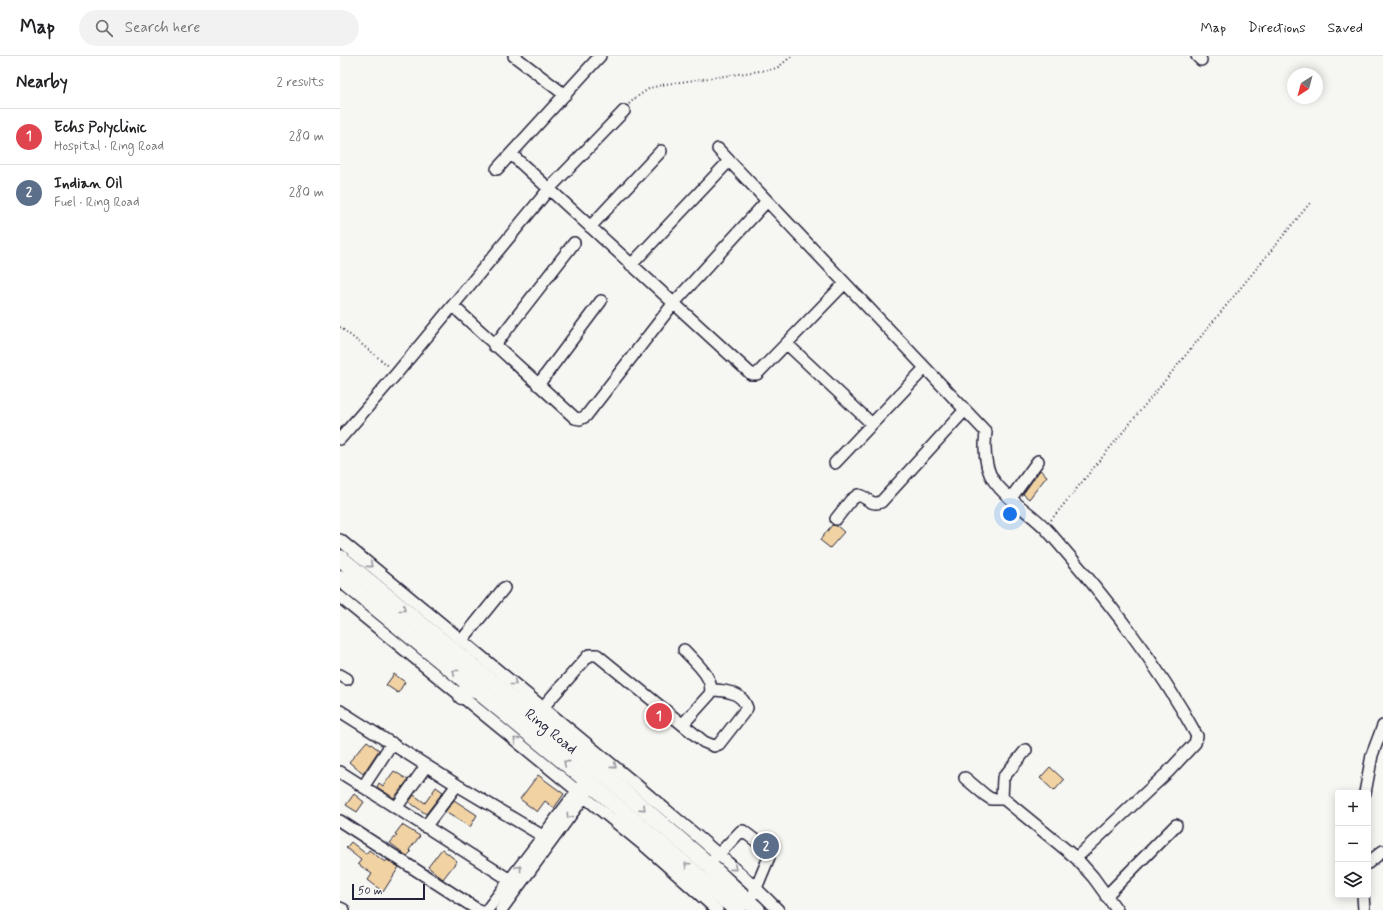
<!DOCTYPE html>
<meta charset="utf-8">
<style>
body{margin:0;font-family:Mynerve,sans-serif;background:#f2f2f2;color:#202124}
.controls{position:absolute;right:12px;bottom:12px;display:grid;overflow:hidden;border-radius:4px;box-shadow:0 2px 10px #0003}
.controls button{width:36px;height:36px;display:grid;place-items:center;padding:0;border:0;border-bottom:1px solid #e0e0e0;background:#fff;color:#202124;font:20px sans-serif}
.compass{position:absolute;left:947px;top:12px;width:36px;height:36px;border-radius:50%;background:#fff;box-shadow:0 2px 10px #0003;rotate:216deg}
.scale{position:absolute;left:12px;bottom:10px;width:73px;box-sizing:border-box;padding-left:4px;border:2px solid #22223b;border-top:0;font-size:11px;line-height:14px;white-space:nowrap;color:#22223b;-webkit-text-stroke:3px #f6f6f2;paint-order:stroke}
.you{position:absolute;left:670px;top:458px;width:14px;height:14px;margin:-10px;border:3px solid #fff;border-radius:50%;background:#1a73e8;box-shadow:0 0 0 6px #1a73e833}
.badge{display:grid;place-items:center;width:26px;height:26px;border-radius:50%;background:#1f6fb2;color:#fff;font-size:13px;font-weight:700}
.pin{position:absolute;translate:-50% -50%;border:2px solid #fff;box-shadow:0 1px 4px #0006}
.list{margin:0;padding:0;list-style:none}
h2{display:flex;justify-content:space-between;align-items:center;height:52px;margin:0;padding:0 16px;font-size:17px}
h2 small{font-size:13px;font-weight:400;color:#757577}
.list li{display:grid;grid-template-columns:26px 1fr auto;gap:12px;align-items:center;box-sizing:border-box;height:56px;padding:0 16px;border-top:1px solid #e0e0e0}
.list b{display:block;font-size:15px;white-space:nowrap}
.list p{margin:0;font-size:13px;white-space:nowrap;color:#757577}
.list em{font-size:13px;font-style:normal;color:#757577}
.icon{flex:none;width:22px;height:22px;fill:none;stroke:currentColor;stroke-width:2;stroke-linecap:round;stroke-linejoin:round}
.map{position:relative;flex:none;width:1043px;height:854px;overflow:hidden}
header{display:flex;align-items:center;gap:24px;box-sizing:border-box;height:56px;padding:0 20px;background:#fff;border-bottom:1px solid #e0e0e0}
header strong{font-size:19px}
nav{display:flex;gap:22px;margin-inline-start:auto;font-size:14px}
.search{width:280px;height:36px;background:#f2f2f2;display:flex;align-items:center;gap:10px;box-sizing:border-box;padding:0 14px;border-radius:22px;color:#757577;font-size:15px}
main{display:flex}
aside{flex:1;background:#fff}
.map>svg:first-child{display:block}
.building{fill:#f1d2a3;stroke:#22223b}
.lines{fill:none;stroke-linecap:round;stroke-linejoin:round}
.minor-casing{stroke:#22223b;stroke-width:14}
.highway-casing{stroke:#22223b;stroke-width:19}
.path{stroke:#22223b;stroke-width:2;stroke-dasharray:1 3;stroke-linecap:butt}
.minor{stroke:#f6f6f2;stroke-width:11}
.highway{stroke:#f6f6f2;stroke-width:16}
.oneway{stroke:#9797a0}
.labels{text-anchor:middle;stroke-width:3;stroke-linejoin:round;paint-order:stroke}
.street-label{font-size:15px;fill:#22223b;stroke:#f6f6f2}
</style>
<header>
<strong>Map</strong>
<div class="search"><svg class="icon" aria-label="search" viewBox="0 0 24 24"><circle cx="10" cy="10" r="6"/><path d="M15 15l6 6"/></svg>Search here</div>
<nav><a>Map</a><a>Directions</a><a>Saved</a></nav>
</header>
<main>
<aside>
<h2>Nearby<small>2 results</small></h2>
<ul class="list">
<li><span class="badge" style="background:#e0444e">1</span><div><b>Echs Polyclinic</b><p>Hospital · Ring Road</p></div><em>280 m</em></li>
<li><span class="badge" style="background:#5c6f8a">2</span><div><b>Indian Oil</b><p>Fuel · Ring Road</p></div><em>280 m</em></li>
</ul>
</aside>
<div class="map">
<svg width="1043" height="854" viewBox="0 0 1043 854">
<rect width="100%" height="100%" fill="#f6f6f2"/>
<filter id="ink" filterUnits="userSpaceOnUse"><feTurbulence type="fractalNoise" baseFrequency=".025" numOctaves="2"/><feDisplacementMap in="SourceGraphic" scale="8" xChannelSelector="R" yChannelSelector="G"/><feConvolveMatrix kernelMatrix="1 2 1 2 8 2 1 2 1" color-interpolation-filters="sRGB"/></filter>
<g filter="url(#ink)">
<path class="building" d="M 700,414 L 707,420 L 689,443 L 683,438 Z
M 492,469 L 497,470 L 504,476 L 490,492 L 480,484 Z
M 54,618 L 65,626 L 58,637 L 46,629 Z
M 27,685 L 39,694 L 23,718 L 9,706 Z
M 710,711 L 724,724 L 714,735 L 700,722 Z
M 54,715 L 68,724 L 54,742 L 37,731 L 39,727 L 43,730 Z
M 198,719 L 224,738 L 214,752 L 205,745 L 197,756 L 180,743 Z
M 96,731 L 103,736 L 86,758 L 69,746 L 74,739 L 85,747 Z
M 14,738 L 24,746 L 17,756 L 6,749 Z
M 114,744 L 137,759 L 130,771 L 105,756 Z
M 62,769 L 80,780 L 69,794 L 71,796 L 67,800 L 50,787 L 57,779 L 55,778 Z
M 11,786 L 26,798 L 29,794 L 45,806 L 47,804 L 59,811 L 43,836 L 28,824 L 32,818 L 18,808 L 21,804 L 6,792 Z
M 102,793 L 117,805 L 103,823 L 88,811 Z"/>
<g class="lines">
<g class="minor-casing">
<path id="minor" d="M 174,0 L 225,39
M 857,0 L 861,4
M 378,93 L 646,376 C 644,392 644,411 654,425 C 668,445 692,457 708,475 C 763,538 817,606 857,680 L 855,687 L 828,716 L 736,802
M 171,98 L 411,318 L 417,318 L 505,227
M 157,113 L 260,0
M 250,171 L 321,95
M 291,209 L 389,105
M 113,250 L 235,362 L 240,363 L 246,360 L 333,248 L 427,145
M 447,288 L 532,368
M 154,290 L 234,187
M 198,329 L 261,245
M 0,383 L 57,317 L 209,133 L 284,55
M 495,407 L 585,312
M 671,442 L 698,405
M 496,463 L 511,444 L 518,439 C 528,441 530,450 541,446 L 625,354
M 0,484 C 97,565 196,645 293,726 C 342,768 393,808 438,854
M 0,541 L 306,791 L 377,854
M 122,584 L 164,532
M 0,619 L 7,623
M 203,651 L 249,599 L 257,599 L 364,686 L 374,690 L 379,688 L 407,652 C 402,636 385,634 371,634
M 0,655 L 117,729 L 211,785
M 343,668 L 370,638 C 375,622 354,605 344,594
M 0,716 L 170,824
M 625,722 L 645,739 L 651,743 L 664,743 L 736,802 L 753,821 L 777,854
M 23,731 L 52,687
M 1025,737 L 1032,699 L 1043,670
M 662,742 L 663,722 L 686,694
M 56,752 L 86,710
M 0,765 L 138,854
M 85,771 L 117,729
M 373,804 L 401,775 L 403,775 L 428,794 L 429,801 L 414,837
M 1028,807 L 1043,795
M 1023,839 L 1024,854
M 766,840 L 836,769
M 0,852 L 4,854
M 147,854 L 241,730
M 161,854 L 249,734"/>
</g>
<g class="highway-casing">
<g id="highway">
<path id="s1" d="M 0,502 L 260,715 L 369,809 L 417,854"/>
<path d="M 0,522 L 249,726 L 397,854"/>
<path d="M 122,640 L 131,628"/>
</g>
</g>
<path class="path" d="M 289,48 L 294,43 L 310,32 L 326,28 L 427,14 L 437,12 L 452,0
M 0,271 L 50,311
M 711,464 L 970,147"/>
<use href="#minor" class="minor"/>
<use href="#highway" class="highway"/>
</g>
<defs><path id="oneway-chevron" d="M-2-3.5L2.5 0L-2 3.5" fill="none" stroke-width="1.6" stroke-linecap="round" stroke-linejoin="round"/></defs>
<g class="oneway">
<use href="#oneway-chevron" transform="translate(30 509) rotate(40)"/>
<use href="#oneway-chevron" transform="translate(63 553) rotate(39)"/>
<use href="#oneway-chevron" transform="translate(115 616) rotate(-141)"/>
<use href="#oneway-chevron" transform="translate(174 627) rotate(39)"/>
<use href="#oneway-chevron" transform="translate(176 684) rotate(-141)"/>
<use href="#oneway-chevron" transform="translate(226 707) rotate(-140)"/>
<use href="#oneway-chevron" transform="translate(274 710) rotate(40)"/>
<use href="#oneway-chevron" transform="translate(303 752) rotate(41)"/>
<use href="#oneway-chevron" transform="translate(229 760) rotate(126)"/>
<use href="#oneway-chevron" transform="translate(347 809) rotate(-138)"/>
<use href="#oneway-chevron" transform="translate(179 812) rotate(-53)"/>
<use href="#oneway-chevron" transform="translate(394 812) rotate(41)"/>
</g>
</g>
<g class="labels">
<g class="street-label">
<text dy="5" stroke="none"><textPath href="#s1" startOffset="273">Ring Road</textPath></text>
</g>
</g>
</svg>
<div class="controls">
<button>+</button>
<button>−</button>
<button><svg class="icon" aria-label="layers" viewBox="0 0 24 24"><path d="M12 4l9 5-9 5-9-5zM3 14l9 5 9-5"/></svg></button>
</div>
<svg class="compass" viewBox="-18 -18 36 36"><path d="M0-13l5 13h-10z" fill="#e53935"/><path d="M0 13l5-13h-10z" fill="#757577"/></svg>
<div class="scale">50 m</div>
<div class="you"></div>
<div class="pin badge" style="left:319px;top:660px;background:#e0444e">1</div>
<div class="pin badge" style="left:426px;top:790px;background:#5c6f8a">2</div>
</div>
</main>
